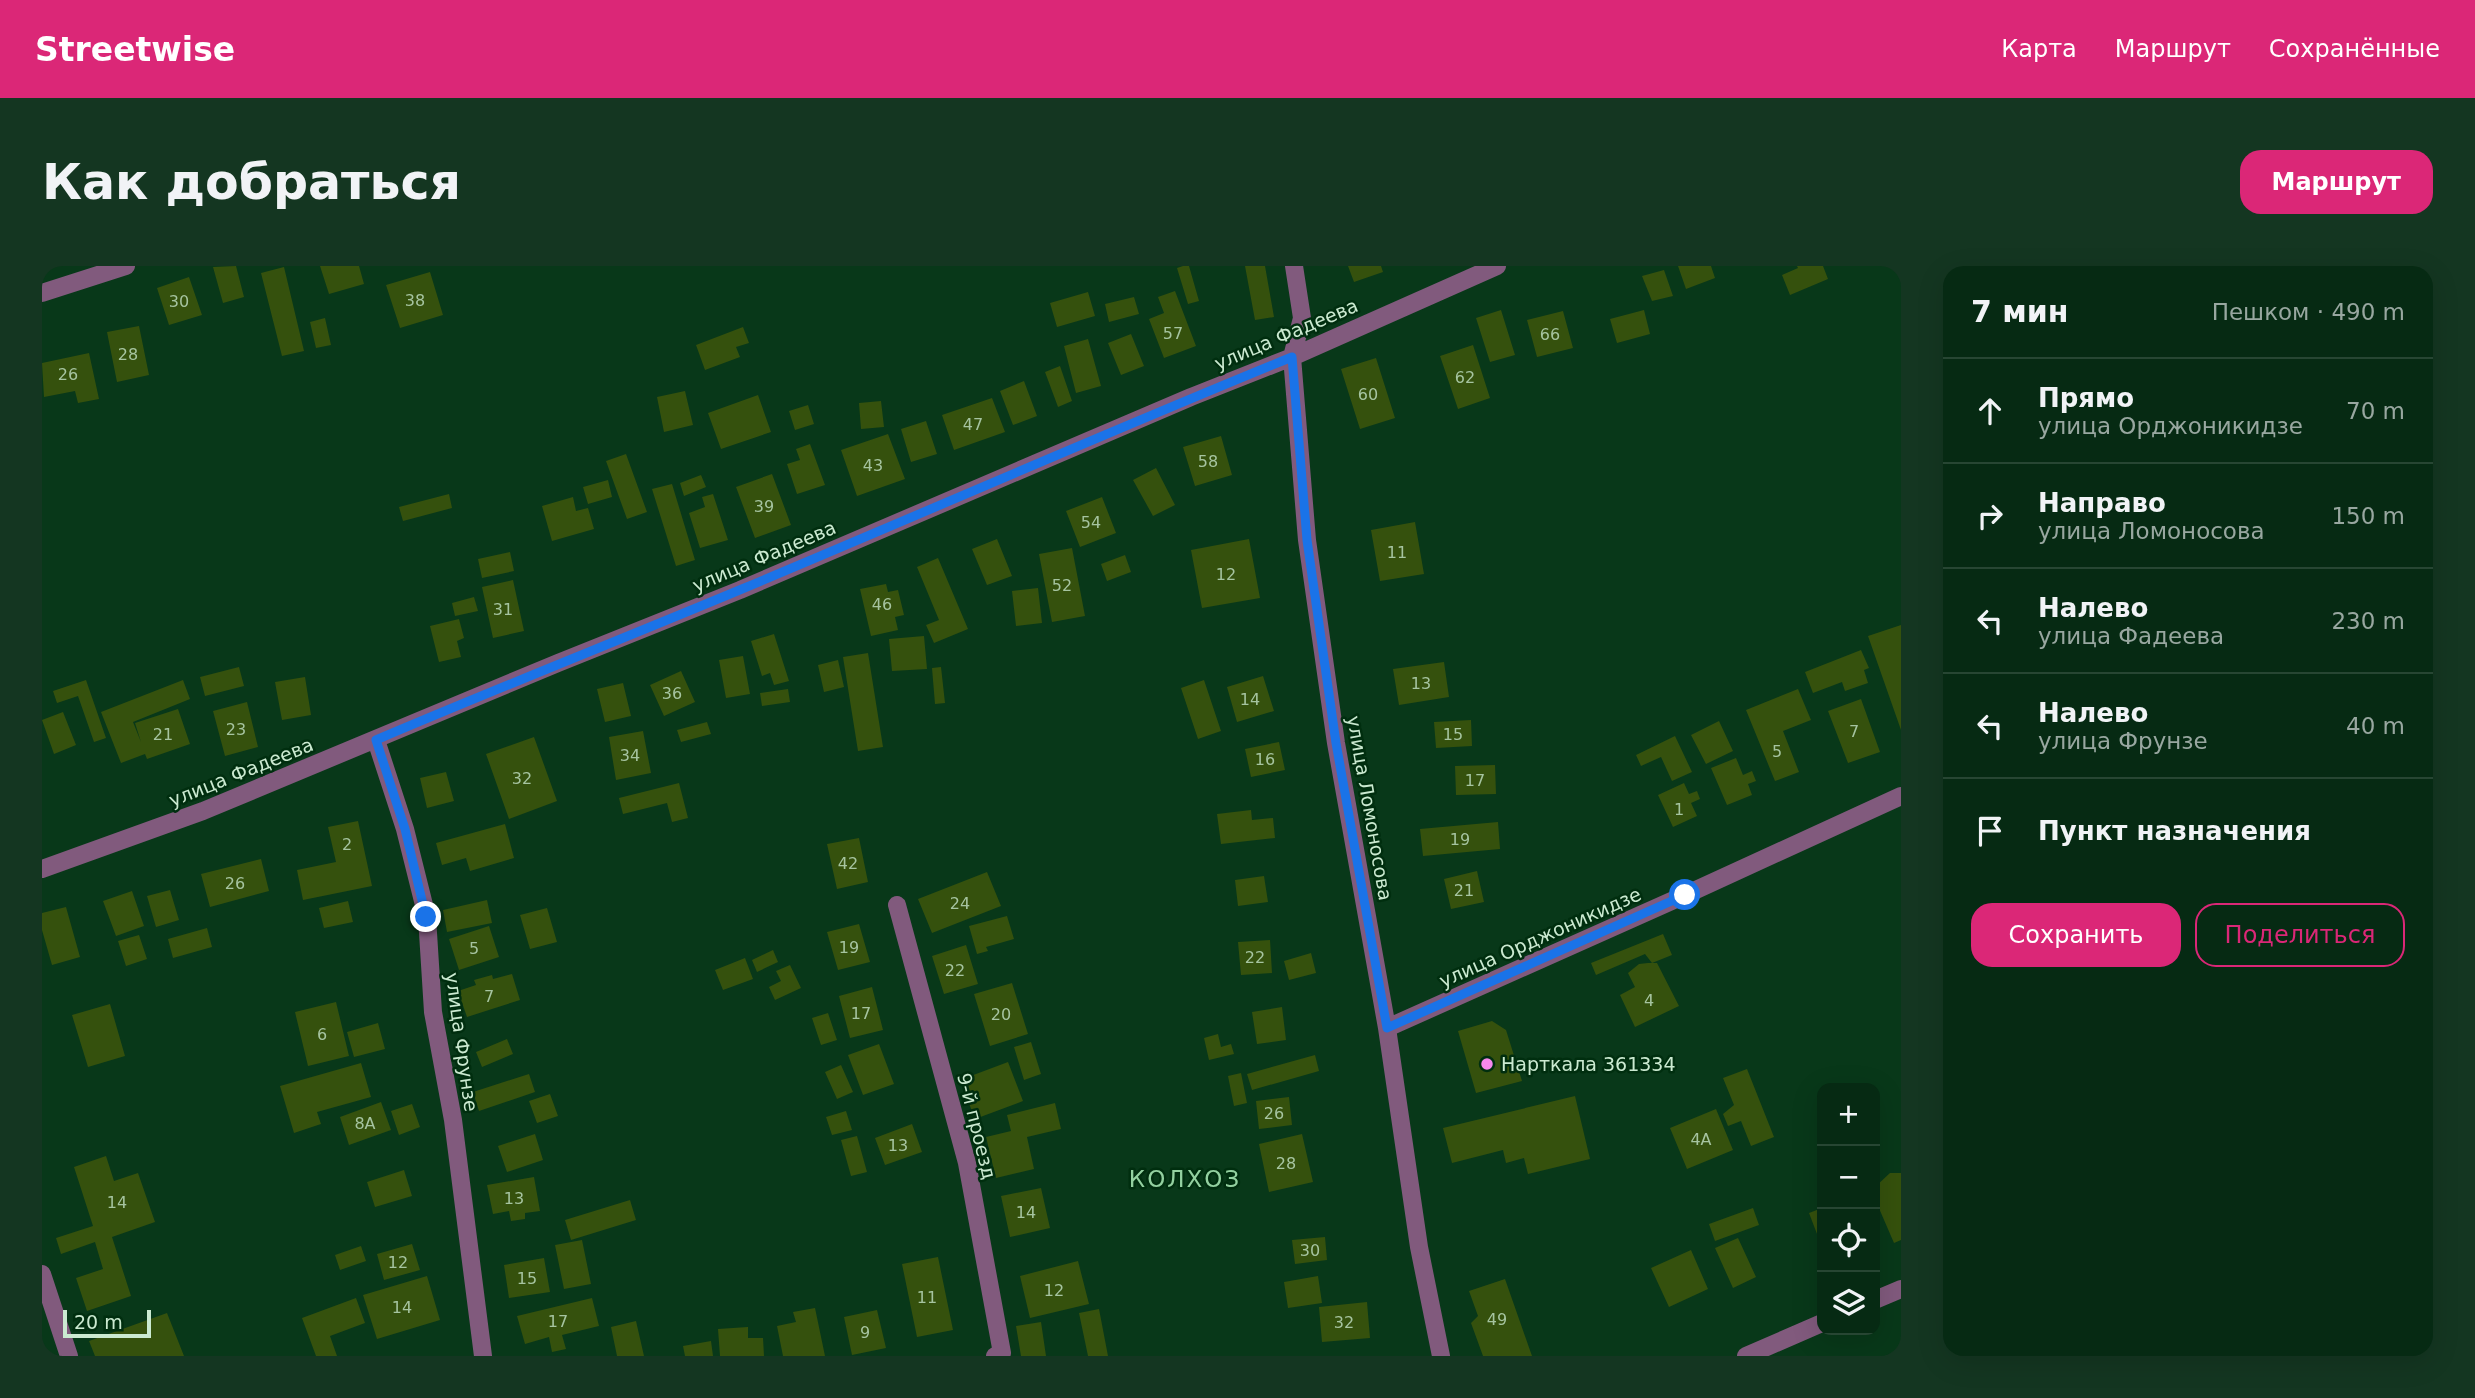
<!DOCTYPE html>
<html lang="ru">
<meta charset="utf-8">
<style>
body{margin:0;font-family:"DejaVu Sans",sans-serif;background:#143621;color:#f1f3f6}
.controls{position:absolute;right:21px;bottom:21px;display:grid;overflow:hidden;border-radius:14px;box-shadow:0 7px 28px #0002}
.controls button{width:63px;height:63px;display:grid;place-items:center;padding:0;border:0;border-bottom:2px solid #274633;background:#062a13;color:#f1f3f6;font:35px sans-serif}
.scale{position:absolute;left:21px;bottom:18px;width:88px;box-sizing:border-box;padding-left:7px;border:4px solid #cbead1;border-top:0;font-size:19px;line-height:24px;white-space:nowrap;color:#cbead1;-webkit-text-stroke:5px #002e0f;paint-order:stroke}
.stop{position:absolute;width:21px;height:21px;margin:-16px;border:5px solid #1a73e8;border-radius:50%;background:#fff}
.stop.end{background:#1a73e8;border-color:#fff;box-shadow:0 2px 7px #0008}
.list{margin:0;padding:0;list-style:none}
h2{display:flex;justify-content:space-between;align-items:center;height:91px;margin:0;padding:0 28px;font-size:30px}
h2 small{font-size:23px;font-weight:400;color:#98a7a0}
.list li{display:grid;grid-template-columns:46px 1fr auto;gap:21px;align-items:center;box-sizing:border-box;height:105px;padding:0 28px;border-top:2px solid #274633}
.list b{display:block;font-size:26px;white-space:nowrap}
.list p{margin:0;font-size:23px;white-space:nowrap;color:#98a7a0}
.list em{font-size:23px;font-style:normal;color:#98a7a0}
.actions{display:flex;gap:14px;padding:21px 28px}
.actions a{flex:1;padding:16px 0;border:2px solid #db2777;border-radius:21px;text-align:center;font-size:24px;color:#db2777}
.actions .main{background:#db2777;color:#fff}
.icon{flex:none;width:38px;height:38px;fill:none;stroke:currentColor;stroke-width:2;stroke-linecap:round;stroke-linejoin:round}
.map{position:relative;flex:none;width:1859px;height:1090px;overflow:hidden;border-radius:21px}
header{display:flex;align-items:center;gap:42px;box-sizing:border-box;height:98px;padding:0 35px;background:#db2777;color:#fff}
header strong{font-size:33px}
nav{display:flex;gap:38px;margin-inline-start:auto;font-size:24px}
.intro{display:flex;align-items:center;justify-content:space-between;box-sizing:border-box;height:168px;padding:0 42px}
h1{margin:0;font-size:49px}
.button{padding:18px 32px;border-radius:21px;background:#db2777;color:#fff;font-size:24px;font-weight:700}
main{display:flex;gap:42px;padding:0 42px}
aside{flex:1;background:#062a13;border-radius:21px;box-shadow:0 7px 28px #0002}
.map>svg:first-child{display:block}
.building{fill:#35510d}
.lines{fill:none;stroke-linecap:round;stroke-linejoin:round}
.minor{stroke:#815a7d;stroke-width:18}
.route{stroke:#1a73e8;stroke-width:9}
.poi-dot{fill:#f688ed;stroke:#002e0f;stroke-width:2.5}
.labels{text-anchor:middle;stroke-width:5;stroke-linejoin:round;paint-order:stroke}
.number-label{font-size:16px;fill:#a6c4a0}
.street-label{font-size:19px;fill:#cbead1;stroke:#002e0f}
.poi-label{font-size:19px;fill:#cbead1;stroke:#002e0f;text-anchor:start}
.quarter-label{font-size:23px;letter-spacing:2px;fill:#93d1a0;stroke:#002e0f}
</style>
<header>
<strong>Streetwise</strong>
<nav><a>Карта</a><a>Маршрут</a><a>Сохранённые</a></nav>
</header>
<div class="intro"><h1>Как добраться</h1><a class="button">Маршрут</a></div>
<main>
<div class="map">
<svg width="1859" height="1090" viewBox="0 0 1859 1090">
<rect width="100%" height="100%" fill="#083819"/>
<path class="building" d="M 194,0 L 202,31 L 181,37 L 171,1 Z
M 278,0 L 317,0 L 322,18 L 287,28 Z
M 1141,0 L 1147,0 L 1157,35 L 1146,38 L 1135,2 Z
M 1203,0 L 1223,0 L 1232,51 L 1213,54 Z
M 1306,0 L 1339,0 L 1341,6 L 1312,16 Z
M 1636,0 L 1669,0 L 1673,12 L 1644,23 Z
M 1755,0 L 1781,0 L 1786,13 L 1748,29 L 1740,9 L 1756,2 Z
M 242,1 L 262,85 L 240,90 L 219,7 Z
M 1622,4 L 1631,30 L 1610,35 L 1600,10 Z
M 388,6 L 401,49 L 358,62 L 344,19 Z
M 147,11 L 160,49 L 127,59 L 115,22 Z
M 1133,25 L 1154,80 L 1122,92 L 1107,53 L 1122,47 L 1116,31 Z
M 1046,26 L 1053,50 L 1015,61 L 1008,37 Z
M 1092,31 L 1097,48 L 1067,56 L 1063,38 Z
M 1459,44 L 1473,89 L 1448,96 L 1434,52 Z
M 1602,44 L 1608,68 L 1575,77 L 1568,53 Z
M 1521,45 L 1531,82 L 1495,91 L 1485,54 Z
M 283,52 L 289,79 L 274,82 L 268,56 Z
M 97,60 L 107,109 L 75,116 L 65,66 Z
M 701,61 L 707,77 L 694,81 L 698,91 L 663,104 L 654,79 Z
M 1089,68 L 1102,100 L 1079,109 L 1066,77 Z
M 1046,73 L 1059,120 L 1034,127 L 1022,80 Z
M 1431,79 L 1448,132 L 1416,143 L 1398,90 Z
M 47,87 L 57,133 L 36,137 L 33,125 L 2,131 L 0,97 Z
M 1334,92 L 1353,152 L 1318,163 L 1299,103 Z
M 1018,100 L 1030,135 L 1016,141 L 1003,106 Z
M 982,115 L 995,150 L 971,159 L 958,125 Z
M 643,125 L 651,159 L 622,166 L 615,131 Z
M 716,129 L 729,166 L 679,183 L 666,147 Z
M 950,132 L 963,166 L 912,184 L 900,149 Z
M 839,135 L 842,161 L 819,163 L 817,137 Z
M 766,139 L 772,158 L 753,164 L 747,145 Z
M 884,155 L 895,188 L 869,196 L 859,163 Z
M 846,168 L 863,213 L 815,230 L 799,184 Z
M 1179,170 L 1190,209 L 1153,220 L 1141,181 Z
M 768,178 L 783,219 L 755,228 L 745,198 L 758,194 L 754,183 Z
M 584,188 L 605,246 L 585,253 L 564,195 Z
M 1114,202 L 1133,239 L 1111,250 L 1091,214 Z
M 730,208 L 749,259 L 713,272 L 694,221 Z
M 659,209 L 664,221 L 642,230 L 638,217 Z
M 566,214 L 570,231 L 546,238 L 541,221 Z
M 630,218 L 653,294 L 634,300 L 610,223 Z
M 407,228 L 410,242 L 361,255 L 357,241 Z
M 671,228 L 686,274 L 658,282 L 647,247 L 663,241 L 660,231 Z
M 531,231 L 534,245 L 546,242 L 552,263 L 510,275 L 500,240 Z
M 1060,231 L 1074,267 L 1038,281 L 1024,245 Z
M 1373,256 L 1382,308 L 1338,315 L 1329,264 Z
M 955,273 L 970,310 L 945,319 L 930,283 Z
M 1207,273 L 1218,332 L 1160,342 L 1149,284 Z
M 1030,282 L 1043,350 L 1010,356 L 997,288 Z
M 468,286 L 472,305 L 440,312 L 436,293 Z
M 1083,289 L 1089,306 L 1065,315 L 1059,298 Z
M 896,292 L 926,363 L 892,377 L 884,359 L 897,354 L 875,301 Z
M 471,314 L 482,365 L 451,372 L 440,321 Z
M 844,318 L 846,326 L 856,324 L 862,349 L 853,351 L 856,364 L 829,370 L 818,323 Z
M 996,322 L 1000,357 L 974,360 L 970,325 Z
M 432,331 L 436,345 L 413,350 L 410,337 Z
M 417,353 L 422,372 L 415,375 L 419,391 L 397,396 L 388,360 Z
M 1859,359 L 1859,464 L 1826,370 Z
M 732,368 L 747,415 L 732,419 L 728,407 L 720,410 L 709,375 Z
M 882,370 L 885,403 L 850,405 L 847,373 Z
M 1819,384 L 1827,402 L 1822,404 L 1826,417 L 1803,425 L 1800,416 L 1771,427 L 1763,406 Z
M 826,387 L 841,481 L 816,485 L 801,391 Z
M 701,390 L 708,428 L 684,432 L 677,394 Z
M 796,394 L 802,421 L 782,426 L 776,399 Z
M 1402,396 L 1407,431 L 1357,439 L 1351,403 Z
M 197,401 L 202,420 L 163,430 L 158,411 Z
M 899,401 L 903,437 L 893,438 L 890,402 Z
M 639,405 L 653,436 L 622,450 L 608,419 Z
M 1221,410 L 1232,445 L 1195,456 L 1185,421 Z
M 263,411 L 269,449 L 240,454 L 233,416 Z
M 44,414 L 64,472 L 52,476 L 36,430 L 15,437 L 11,425 Z
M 141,414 L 148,433 L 91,456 L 99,476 L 93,457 L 136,443 L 148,478 L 105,493 L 103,488 L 79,497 L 59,446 Z
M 1162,414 L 1179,465 L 1156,473 L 1139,422 Z
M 581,417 L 589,450 L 563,456 L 555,423 Z
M 746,423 L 748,436 L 720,440 L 718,427 Z
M 1756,423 L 1769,454 L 1741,465 L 1757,506 L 1733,515 L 1704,444 Z
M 1819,433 L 1838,486 L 1806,497 L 1786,445 Z
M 205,436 L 216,481 L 183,490 L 171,445 Z
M 21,446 L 34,479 L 12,488 L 0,454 Z
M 1429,454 L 1430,480 L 1394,482 L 1392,456 Z
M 1677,455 L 1691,485 L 1664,498 L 1649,469 Z
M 665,456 L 669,468 L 639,476 L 635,464 Z
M 601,465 L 609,507 L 574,514 L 567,471 Z
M 1633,470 L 1650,506 L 1630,515 L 1619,491 L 1599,500 L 1594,489 Z
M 492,471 L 515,535 L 467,553 L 444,488 Z
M 1237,476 L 1243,504 L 1209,511 L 1203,483 Z
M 1694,492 L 1701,509 L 1710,505 L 1714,515 L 1706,518 L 1710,529 L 1685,539 L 1669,502 Z
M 1453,499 L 1454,528 L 1414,529 L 1413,500 Z
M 404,506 L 412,535 L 385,542 L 378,512 Z
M 637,517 L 646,552 L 630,556 L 625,537 L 581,548 L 577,532 Z
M 1642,517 L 1647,528 L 1655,525 L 1658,533 L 1649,537 L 1655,550 L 1631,561 L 1616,529 Z
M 1209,544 L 1210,554 L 1231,552 L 1233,572 L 1179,578 L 1175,548 Z
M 316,555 L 330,620 L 261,634 L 255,604 L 294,596 L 286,561 Z
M 1456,556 L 1458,583 L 1381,590 L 1378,563 Z
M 463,558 L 472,592 L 428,605 L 424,592 L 400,599 L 394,577 Z
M 817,572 L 826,616 L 795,623 L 785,578 Z
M 219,593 L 227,625 L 168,641 L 159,608 Z
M 1435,605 L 1442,636 L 1409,643 L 1402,613 Z
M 945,606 L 959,640 L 890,667 L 876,633 Z
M 1222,610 L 1226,636 L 1196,640 L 1193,614 Z
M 128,624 L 137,654 L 114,661 L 105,630 Z
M 90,625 L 102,660 L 74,670 L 61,635 Z
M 445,634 L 450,657 L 405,666 L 401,644 Z
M 306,635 L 311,656 L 282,662 L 277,642 Z
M 24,641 L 38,691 L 10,699 L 0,664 L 0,647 Z
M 505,642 L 515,676 L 488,683 L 478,649 Z
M 965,650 L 972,673 L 944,681 L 946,685 L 935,688 L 927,660 Z
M 817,658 L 828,696 L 796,704 L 785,666 Z
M 447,660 L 457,691 L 417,704 L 407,673 Z
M 165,662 L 170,681 L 131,692 L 126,673 Z
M 1621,668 L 1630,689 L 1610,697 L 1603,688 L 1554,709 L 1549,697 Z
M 97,669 L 105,693 L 84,700 L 76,675 Z
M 1228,674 L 1230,707 L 1199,709 L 1196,676 Z
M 924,679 L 936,718 L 902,728 L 890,690 Z
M 731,684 L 736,696 L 715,706 L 710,694 Z
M 1269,687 L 1274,707 L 1247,714 L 1242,695 Z
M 703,692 L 711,713 L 681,724 L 673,704 Z
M 1606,697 L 1615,697 L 1637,740 L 1593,761 L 1578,729 L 1593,721 L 1586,707 L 1597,698 Z
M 748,699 L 759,722 L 733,734 L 727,721 L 739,715 L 734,705 Z
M 470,708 L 478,734 L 425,751 L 416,725 L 434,719 L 432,714 L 450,709 L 451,713 Z
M 970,717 L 986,768 L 948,780 L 932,728 Z
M 830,721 L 841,764 L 808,772 L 797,730 Z
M 294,736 L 307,790 L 266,800 L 253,746 Z
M 68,738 L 83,790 L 46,801 L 30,749 Z
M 1240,741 L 1244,774 L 1215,778 L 1210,746 Z
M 786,747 L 795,774 L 779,779 L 770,752 Z
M 1450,755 L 1464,764 L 1480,815 L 1434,827 L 1416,765 Z
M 336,757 L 343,783 L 312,791 L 305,766 Z
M 1176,768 L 1179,781 L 1189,778 L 1192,788 L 1167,794 L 1162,772 Z
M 465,773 L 471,788 L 440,801 L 434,786 Z
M 989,776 L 999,808 L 982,814 L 972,781 Z
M 837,778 L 852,818 L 821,829 L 806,789 Z
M 1273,789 L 1277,805 L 1210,824 L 1205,808 Z
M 966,796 L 981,835 L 933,853 L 918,814 Z
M 319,797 L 329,831 L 275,846 L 279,858 L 252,867 L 238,820 Z
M 799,799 L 811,826 L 795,833 L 783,806 Z
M 1705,803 L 1732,871 L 1709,880 L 1699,855 L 1686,860 L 1681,848 L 1692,839 L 1681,812 Z
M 1199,807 L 1205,837 L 1192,840 L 1186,810 Z
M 487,808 L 493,826 L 437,845 L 431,826 Z
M 508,828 L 516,850 L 495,857 L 487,835 Z
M 1533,830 L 1548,893 L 1486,908 L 1482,892 L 1464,897 L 1461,884 L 1410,897 L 1401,862 Z
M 1247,831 L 1250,859 L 1217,863 L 1214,835 Z
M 339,836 L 349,864 L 307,879 L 298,851 Z
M 1013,837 L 1019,863 L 985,871 L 992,903 L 954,912 L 944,871 L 969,865 L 965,849 Z
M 370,838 L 378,861 L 357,869 L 349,845 Z
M 1674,843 L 1691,884 L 1645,903 L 1628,862 Z
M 804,845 L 810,864 L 790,869 L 784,851 Z
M 870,858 L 880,886 L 843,899 L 833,872 Z
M 493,868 L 501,894 L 465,906 L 456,880 Z
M 1260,868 L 1271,916 L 1227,926 L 1217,878 Z
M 815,870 L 825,906 L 809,910 L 799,874 Z
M 64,890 L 72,915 L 96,907 L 113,956 L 70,971 L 89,1030 L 45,1045 L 34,1012 L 61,1003 L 53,976 L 19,988 L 14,972 L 51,960 L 32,901 Z
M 362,904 L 370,930 L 333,941 L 325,916 Z
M 1848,907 L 1859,907 L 1859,974 L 1852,977 L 1836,940 L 1833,942 L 1833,932 L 1836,940 L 1833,921 Z
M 492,911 L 498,945 L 483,947 L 483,953 L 469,955 L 467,945 L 451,948 L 445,919 Z
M 999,922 L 1008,962 L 968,971 L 959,930 Z
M 588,934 L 594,954 L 529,974 L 523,954 Z
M 1711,942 L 1717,959 L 1673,975 L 1667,958 Z
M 1780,942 L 1780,981 L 1767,947 Z
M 1283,971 L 1285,994 L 1253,998 L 1250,974 Z
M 1696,972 L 1714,1011 L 1691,1022 L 1673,982 Z
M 540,974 L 549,1018 L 522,1023 L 513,979 Z
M 370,978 L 378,1004 L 342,1014 L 335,988 Z
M 319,980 L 324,995 L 298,1004 L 293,989 Z
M 1649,984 L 1666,1023 L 1627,1041 L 1609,1002 Z
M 896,991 L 911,1064 L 875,1071 L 860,998 Z
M 502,992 L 508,1026 L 467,1032 L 462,999 Z
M 1036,995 L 1047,1038 L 988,1052 L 978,1010 Z
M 385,1010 L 398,1054 L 335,1073 L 321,1029 Z
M 1276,1010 L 1280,1037 L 1246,1042 L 1242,1016 Z
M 1463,1013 L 1490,1090 L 1441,1090 L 1429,1057 L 1436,1050 L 1427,1025 Z
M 314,1032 L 323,1057 L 288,1070 L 295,1090 L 274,1090 L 260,1052 Z
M 550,1032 L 557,1060 L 520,1069 L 524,1083 L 510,1086 L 507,1071 L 483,1078 L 475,1050 Z
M 1325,1036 L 1328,1072 L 1280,1076 L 1277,1041 Z
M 773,1042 L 783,1090 L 741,1090 L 735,1060 L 754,1056 L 751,1046 Z
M 1057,1043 L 1066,1090 L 1046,1090 L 1037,1047 Z
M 835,1044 L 844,1082 L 810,1089 L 802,1051 Z
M 125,1047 L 142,1090 L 53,1090 L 47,1075 Z
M 594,1055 L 602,1090 L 575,1090 L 569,1061 Z
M 999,1056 L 1004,1090 L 979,1090 L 974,1060 Z
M 706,1061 L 706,1072 L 721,1072 L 722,1090 L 678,1090 L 676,1063 Z
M 669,1075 L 671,1090 L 643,1090 L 641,1080 Z"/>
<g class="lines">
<path class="minor" d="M 1252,0 L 1260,52 L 1250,91 L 1265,274 L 1294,477 L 1345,762 L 1377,981 L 1399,1090
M 0,27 L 84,0
M 334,474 L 363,563 L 385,651 L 391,746 L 411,854 L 441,1090
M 0,603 L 161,545 L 516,397 L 698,324 L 1149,131 L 1250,91 L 1455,0
M 855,639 L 925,897 L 960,1087 L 953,1090
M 1345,762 L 1643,629 L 1859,530
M 0,1008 L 27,1090
M 1833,1034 L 1859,1023
M 1704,1090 L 1780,1057"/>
</g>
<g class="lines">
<path class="route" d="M 384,651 L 363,563 L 334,474 C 456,422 578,374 700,323 C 884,246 1066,166 1250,91 L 1265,274 L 1294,477 L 1345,762 L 1643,629"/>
</g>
<circle class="poi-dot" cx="1445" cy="798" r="7"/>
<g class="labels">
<g class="number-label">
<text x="373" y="40">38</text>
<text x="137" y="41">30</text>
<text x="1131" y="73">57</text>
<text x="1508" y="74">66</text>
<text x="86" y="94">28</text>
<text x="26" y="114">26</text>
<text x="1423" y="117">62</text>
<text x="1326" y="134">60</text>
<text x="931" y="164">47</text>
<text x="1166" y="201">58</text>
<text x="831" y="205">43</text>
<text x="722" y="246">39</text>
<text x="1049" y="262">54</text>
<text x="1355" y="292">11</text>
<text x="1184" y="314">12</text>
<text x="1020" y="325">52</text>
<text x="840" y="344">46</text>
<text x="461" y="349">31</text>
<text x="1379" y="423">13</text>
<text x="630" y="433">36</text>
<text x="1208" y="439">14</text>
<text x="194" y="469">23</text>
<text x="1812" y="471">7</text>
<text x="121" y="474">21</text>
<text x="1411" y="474">15</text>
<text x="1735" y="491">5</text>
<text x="588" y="495">34</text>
<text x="1223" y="499">16</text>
<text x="480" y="518">32</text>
<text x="1433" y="520">17</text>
<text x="1637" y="549">1</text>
<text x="1418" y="579">19</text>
<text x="305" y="584">2</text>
<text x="806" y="603">42</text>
<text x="193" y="623">26</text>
<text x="1422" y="630">21</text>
<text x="918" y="643">24</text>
<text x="807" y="687">19</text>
<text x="432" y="688">5</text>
<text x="1213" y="697">22</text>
<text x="913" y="710">22</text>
<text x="447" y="736">7</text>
<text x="1607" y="740">4</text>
<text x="819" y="753">17</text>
<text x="959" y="754">20</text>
<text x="280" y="774">6</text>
<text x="1232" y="853">26</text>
<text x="323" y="863">8А</text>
<text x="1659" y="879">4А</text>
<text x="856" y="885">13</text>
<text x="1244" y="903">28</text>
<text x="472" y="938">13</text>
<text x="75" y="942">14</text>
<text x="984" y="952">14</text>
<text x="1268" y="990">30</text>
<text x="356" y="1002">12</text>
<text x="485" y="1018">15</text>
<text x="1012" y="1030">12</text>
<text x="885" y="1037">11</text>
<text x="360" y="1047">14</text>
<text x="1455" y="1059">49</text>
<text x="516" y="1061">17</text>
<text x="1302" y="1062">32</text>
<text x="823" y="1072">9</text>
</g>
<g class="street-label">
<text transform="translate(1244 68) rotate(-23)" y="7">улица Фадеева</text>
<text transform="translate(722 290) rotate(-23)" y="7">улица Фадеева</text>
<text transform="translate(199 506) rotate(-22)" y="7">улица Фадеева</text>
<text transform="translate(1328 542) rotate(80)" y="7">улица Ломоносова</text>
<text transform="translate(1498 671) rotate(-24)" y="7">улица Орджоникидзе</text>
<text transform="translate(420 776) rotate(82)" y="7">улица Фрунзе</text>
<text transform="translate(935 860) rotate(76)" y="7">9-й проезд</text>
</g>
<g class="poi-label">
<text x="1459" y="805">Нарткала 361334</text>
</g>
<g class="quarter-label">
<text x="1143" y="921">КОЛХОЗ</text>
</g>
</g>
</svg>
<div class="controls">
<button>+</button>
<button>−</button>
<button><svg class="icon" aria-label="locate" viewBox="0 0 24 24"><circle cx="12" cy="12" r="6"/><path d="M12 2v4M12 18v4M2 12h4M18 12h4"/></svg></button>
<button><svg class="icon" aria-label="layers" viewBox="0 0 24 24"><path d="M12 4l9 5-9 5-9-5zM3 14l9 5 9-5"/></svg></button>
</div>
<div class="scale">20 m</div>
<div class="stop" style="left:1643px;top:629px"></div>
<div class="stop end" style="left:384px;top:651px"></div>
</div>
<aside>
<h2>7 мин<small>Пешком · 490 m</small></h2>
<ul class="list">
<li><svg class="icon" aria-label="ahead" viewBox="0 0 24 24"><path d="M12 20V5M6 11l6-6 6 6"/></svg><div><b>Прямо</b><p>улица Орджоникидзе</p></div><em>70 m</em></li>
<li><svg class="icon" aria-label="right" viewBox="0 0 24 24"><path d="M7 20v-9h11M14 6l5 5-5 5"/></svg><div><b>Направо</b><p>улица Ломоносова</p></div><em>150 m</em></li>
<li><svg class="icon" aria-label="left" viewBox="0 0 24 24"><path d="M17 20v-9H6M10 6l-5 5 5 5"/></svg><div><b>Налево</b><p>улица Фадеева</p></div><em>230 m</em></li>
<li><svg class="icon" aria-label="left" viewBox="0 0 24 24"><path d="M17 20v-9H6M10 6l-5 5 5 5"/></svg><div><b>Налево</b><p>улица Фрунзе</p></div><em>40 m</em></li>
<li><svg class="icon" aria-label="arrive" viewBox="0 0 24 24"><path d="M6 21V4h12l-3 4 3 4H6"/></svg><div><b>Пункт назначения</b></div></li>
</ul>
<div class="actions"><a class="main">Сохранить</a><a>Поделиться</a></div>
</aside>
</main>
